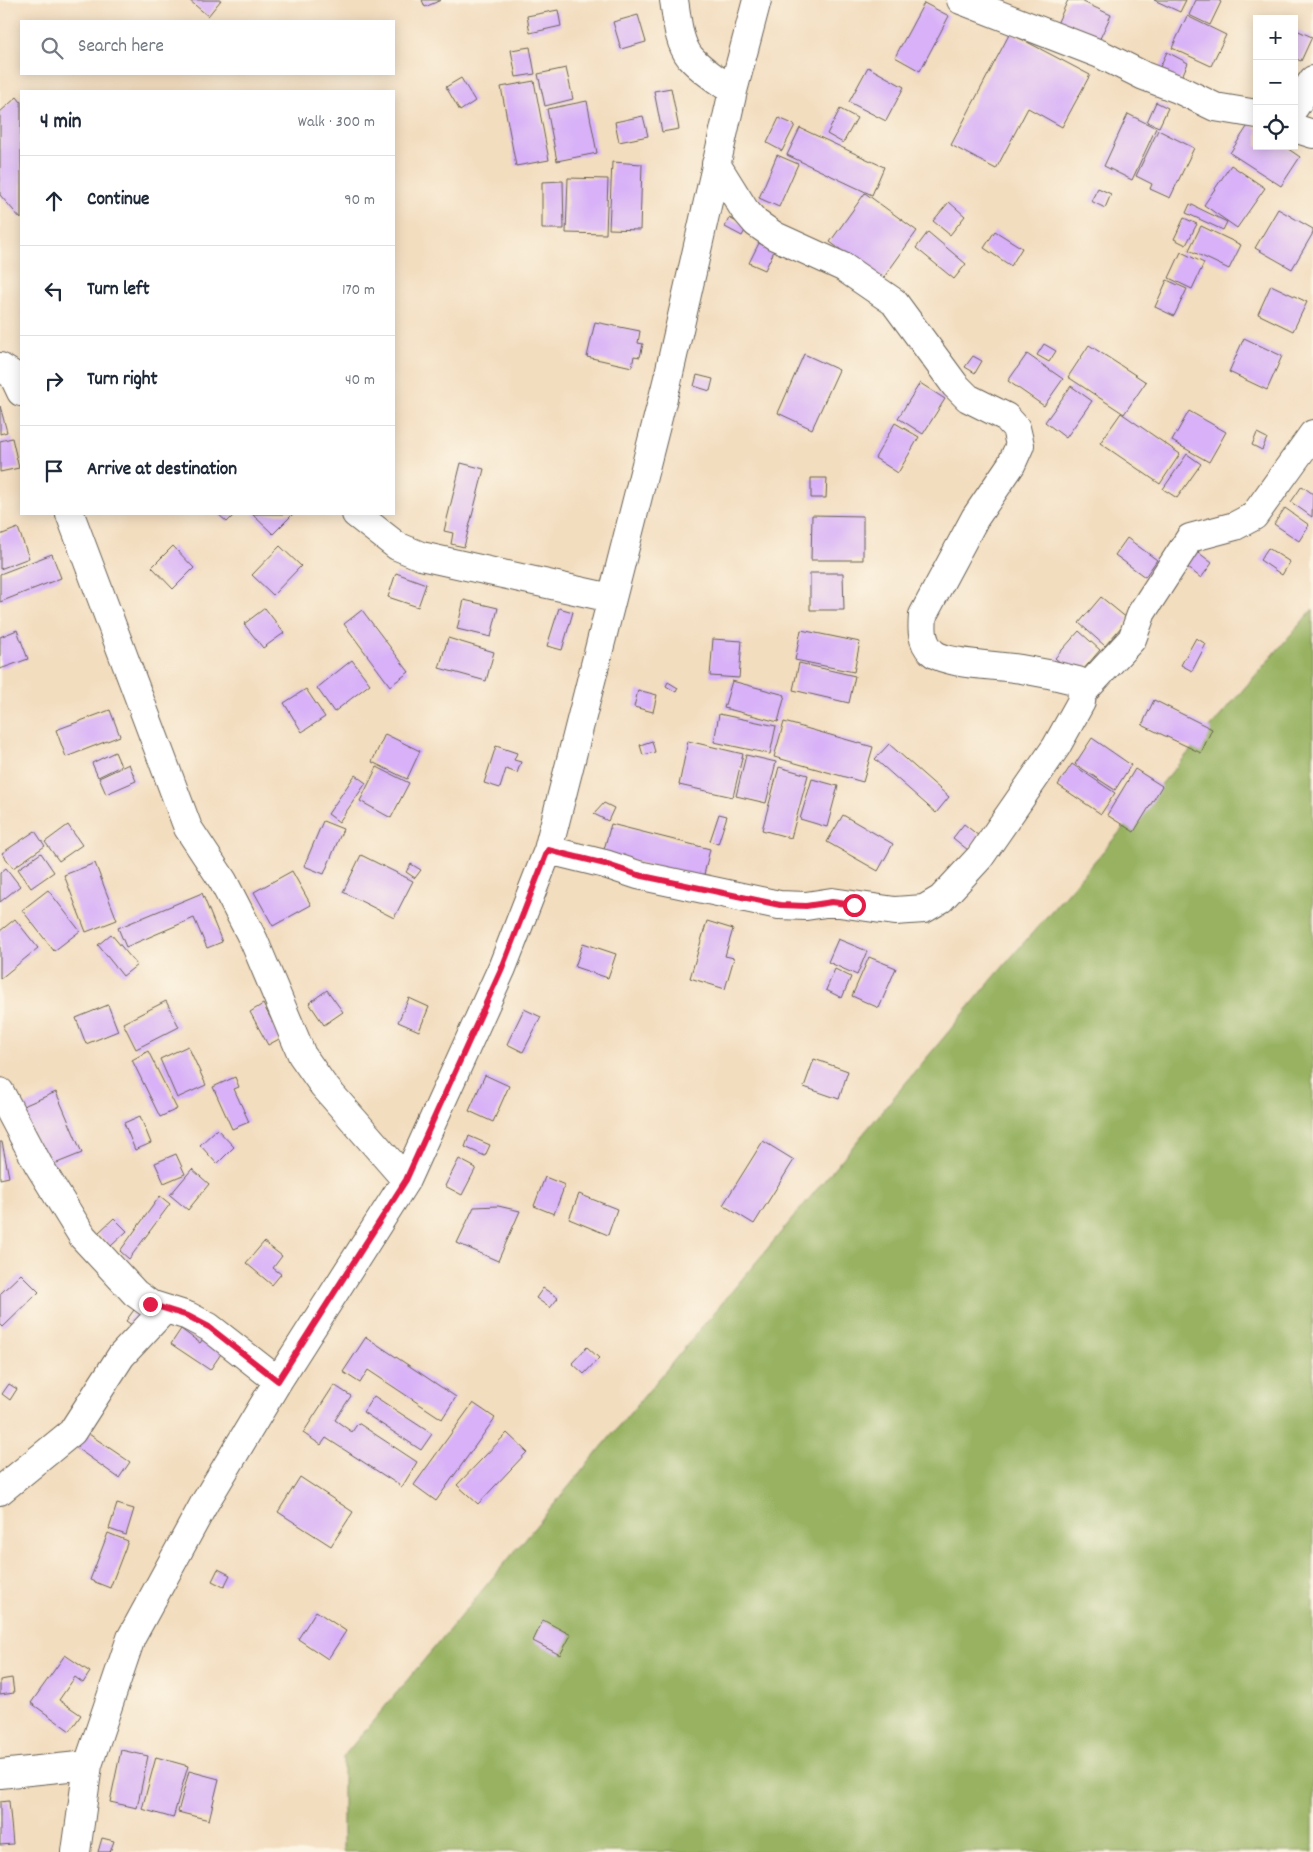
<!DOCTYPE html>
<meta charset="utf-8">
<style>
body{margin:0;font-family:Dekko,sans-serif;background:#f2f2f3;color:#1f2937}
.controls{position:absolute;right:15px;top:15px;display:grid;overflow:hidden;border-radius:0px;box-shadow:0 2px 12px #0003}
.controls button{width:45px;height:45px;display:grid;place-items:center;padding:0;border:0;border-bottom:1px solid #e0e1e3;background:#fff;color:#1f2937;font:25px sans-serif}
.stop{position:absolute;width:15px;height:15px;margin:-11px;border:4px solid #e11d48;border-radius:50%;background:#fff}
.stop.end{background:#e11d48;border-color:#fff;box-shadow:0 1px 5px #0008}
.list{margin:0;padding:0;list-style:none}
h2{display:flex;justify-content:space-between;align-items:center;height:65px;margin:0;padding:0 20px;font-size:21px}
h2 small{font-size:16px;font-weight:400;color:#747a83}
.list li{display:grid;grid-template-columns:32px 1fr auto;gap:15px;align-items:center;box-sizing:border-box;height:90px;padding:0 20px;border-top:1px solid #e0e1e3}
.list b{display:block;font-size:19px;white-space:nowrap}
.list em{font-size:16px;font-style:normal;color:#747a83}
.icon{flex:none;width:28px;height:28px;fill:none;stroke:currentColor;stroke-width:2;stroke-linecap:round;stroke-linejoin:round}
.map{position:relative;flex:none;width:1313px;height:1852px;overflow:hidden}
.search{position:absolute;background:#fff;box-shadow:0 2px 12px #0003;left:20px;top:20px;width:375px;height:55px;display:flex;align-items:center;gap:12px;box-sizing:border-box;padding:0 18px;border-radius:0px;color:#747a83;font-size:19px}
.panel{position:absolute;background:#fff;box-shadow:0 2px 12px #0003;left:20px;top:90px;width:375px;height:425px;border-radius:0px}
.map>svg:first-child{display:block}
.forest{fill:#98b262;stroke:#5a673f}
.building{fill:#d8b1f8}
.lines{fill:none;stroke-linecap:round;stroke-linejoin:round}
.minor-casing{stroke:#676055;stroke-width:30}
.minor{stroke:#fff;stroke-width:28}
.route{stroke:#e11d48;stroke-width:6}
</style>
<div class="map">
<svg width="1313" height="1852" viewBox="0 0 1313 1852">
<rect width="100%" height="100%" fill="#fcf5e5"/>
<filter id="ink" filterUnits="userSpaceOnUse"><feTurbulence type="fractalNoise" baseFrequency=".02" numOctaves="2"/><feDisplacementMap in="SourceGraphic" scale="10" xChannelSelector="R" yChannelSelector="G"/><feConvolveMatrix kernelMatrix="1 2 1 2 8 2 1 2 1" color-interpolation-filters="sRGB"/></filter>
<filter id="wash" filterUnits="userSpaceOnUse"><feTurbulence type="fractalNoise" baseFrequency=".0096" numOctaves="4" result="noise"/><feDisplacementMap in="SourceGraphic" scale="20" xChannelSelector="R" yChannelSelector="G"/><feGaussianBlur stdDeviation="1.12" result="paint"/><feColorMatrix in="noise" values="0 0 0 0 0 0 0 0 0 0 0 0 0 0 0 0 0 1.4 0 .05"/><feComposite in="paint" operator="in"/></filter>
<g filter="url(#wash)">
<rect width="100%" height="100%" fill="#f3ddbf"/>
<path class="forest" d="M 1313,609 L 1313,1852 L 343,1852 L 343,1757 L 995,976 Z"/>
<g id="blocks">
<path class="building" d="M 189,0 L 221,0 L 208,16 Z
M 422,0 L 441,0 L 425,7 Z
M 1068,0 L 1079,0 L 1111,15 L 1097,45 L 1056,26 Z
M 1154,0 L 1186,0 L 1180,12 Z
M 1196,0 L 1218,0 L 1221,2 L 1210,25 L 1189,15 Z
M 924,3 L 949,16 L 920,71 L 895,57 Z
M 558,10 L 561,26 L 530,33 L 527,16 Z
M 638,15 L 646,42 L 621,49 L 613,22 Z
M 1187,16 L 1226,35 L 1211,66 L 1172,48 Z
M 1294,29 L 1312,37 L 1301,61 L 1294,58 Z
M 1010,33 L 1090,75 L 1062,127 L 1028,108 L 996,169 L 951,145 Z
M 530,47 L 535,74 L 516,77 L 511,50 Z
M 1167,52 L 1188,63 L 1179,83 L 1157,73 Z
M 868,67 L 904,87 L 886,121 L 849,102 Z
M 566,68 L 573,99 L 545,106 L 538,74 Z
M 461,78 L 475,101 L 460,111 L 446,87 Z
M 534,81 L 549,160 L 516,166 L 501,87 Z
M 671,88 L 679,129 L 662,132 L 654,91 Z
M 17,97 L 21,102 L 21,219 L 0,195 L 0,112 Z
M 587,101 L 597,153 L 557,161 L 547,109 Z
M 1156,102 L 1168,108 L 1159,127 L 1147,122 Z
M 840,109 L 857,118 L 843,143 L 827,134 Z
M 1128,114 L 1156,128 L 1132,180 L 1104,166 Z
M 643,116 L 648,136 L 619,142 L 615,122 Z
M 779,118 L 795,125 L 782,151 L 767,143 Z
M 1249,124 L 1257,129 L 1257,146 L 1284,146 L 1300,157 L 1281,186 L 1230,153 Z
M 800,128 L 884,167 L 872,195 L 787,155 Z
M 1158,130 L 1194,148 L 1170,198 L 1150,189 L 1152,184 L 1136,176 Z
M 777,155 L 798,164 L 779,207 L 759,198 Z
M 612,162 L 642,164 L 640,230 L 609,229 Z
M 1231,165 L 1265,188 L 1237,228 L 1204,205 Z
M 568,178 L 608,179 L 606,234 L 566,233 Z
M 563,181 L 564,229 L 542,229 L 542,182 Z
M 1098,188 L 1111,194 L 1105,208 L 1091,201 Z
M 865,193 L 917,231 L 882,280 L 830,242 Z
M 949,202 L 965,216 L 950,235 L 933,221 Z
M 1190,204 L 1227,222 L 1223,230 L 1186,213 Z
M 1278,209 L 1313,229 L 1313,233 L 1292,269 L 1255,248 Z
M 729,218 L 747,227 L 742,236 L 725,227 Z
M 1184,218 L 1197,224 L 1186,245 L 1174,239 Z
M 1201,226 L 1241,245 L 1229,269 L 1189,250 Z
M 995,231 L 1022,248 L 1011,266 L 984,248 Z
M 928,232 L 966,264 L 954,279 L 916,248 Z
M 759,243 L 774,251 L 765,270 L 749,263 Z
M 1181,252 L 1204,263 L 1192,289 L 1169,278 Z
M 1167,280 L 1187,289 L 1174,316 L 1155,307 Z
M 1271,285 L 1307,302 L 1293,331 L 1258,314 Z
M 595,322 L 640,331 L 638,343 L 643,344 L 640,357 L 634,356 L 632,367 L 587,357 Z
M 1244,338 L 1282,356 L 1267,390 L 1229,372 Z
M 1044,344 L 1056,351 L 1049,362 L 1037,355 Z
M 1089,345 L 1146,382 L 1124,414 L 1068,377 Z
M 804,354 L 839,370 L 812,429 L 778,413 Z
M 1027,354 L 1063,379 L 1044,406 L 1008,381 Z
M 973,356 L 982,361 L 975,373 L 965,367 Z
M 697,375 L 713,379 L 710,391 L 694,386 Z
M 920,383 L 945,399 L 923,434 L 898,418 Z
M 1071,386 L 1092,401 L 1066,438 L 1045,422 Z
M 0,406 L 7,432 L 0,434 Z
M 1189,411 L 1226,432 L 1209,462 L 1172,441 Z
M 1121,413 L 1180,454 L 1160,484 L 1100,443 Z
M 895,423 L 919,437 L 898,473 L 875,458 Z
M 1257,433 L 1267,438 L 1262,450 L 1252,445 Z
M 12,438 L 19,468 L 0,472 L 0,441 Z
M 1187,454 L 1201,464 L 1177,498 L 1163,489 Z
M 461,463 L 484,469 L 464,547 L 451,544 L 453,533 L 444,531 Z
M 811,478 L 827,478 L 826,498 L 811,498 Z
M 1302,486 L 1313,494 L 1312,517 L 1291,502 Z
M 1285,508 L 1309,525 L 1299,541 L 1274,524 Z
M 218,514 L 235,514 L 227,522 Z
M 252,514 L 293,514 L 273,534 Z
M 812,515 L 863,516 L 863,560 L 811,560 Z
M 18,528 L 29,558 L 0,569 L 0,535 Z
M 1127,538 L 1157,560 L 1145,577 L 1115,555 Z
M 173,546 L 194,568 L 173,589 L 152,567 Z
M 280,546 L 301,566 L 273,595 L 252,575 Z
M 1268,548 L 1290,562 L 1282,575 L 1260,560 Z
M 1194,549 L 1212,563 L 1201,578 L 1182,563 Z
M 52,554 L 61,578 L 0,602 L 0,574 Z
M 396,573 L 426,584 L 418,607 L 388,597 Z
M 810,573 L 843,573 L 844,610 L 810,610 Z
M 1101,597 L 1128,619 L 1105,646 L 1079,623 Z
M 464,600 L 498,608 L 491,637 L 457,629 Z
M 265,608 L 284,633 L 263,648 L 244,624 Z
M 559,608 L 573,612 L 562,650 L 547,646 Z
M 362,610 L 409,672 L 390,686 L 344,624 Z
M 17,630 L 28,659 L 0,669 L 0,637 Z
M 801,630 L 860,642 L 854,672 L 795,660 Z
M 1079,631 L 1100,650 L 1077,677 L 1055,658 Z
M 448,638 L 494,652 L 486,681 L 439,668 Z
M 1196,638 L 1206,644 L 1192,671 L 1181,665 Z
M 713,639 L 742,641 L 739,678 L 710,676 Z
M 352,660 L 370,684 L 334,712 L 317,688 Z
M 799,663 L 855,676 L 849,703 L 793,690 Z
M 732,681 L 785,695 L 778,722 L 724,708 Z
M 668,682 L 678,688 L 676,692 L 666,686 Z
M 306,689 L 325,717 L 302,732 L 284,703 Z
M 638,690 L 657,695 L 653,712 L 634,707 Z
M 1154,700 L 1212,729 L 1201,753 L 1142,725 Z
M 110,710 L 120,736 L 66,757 L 56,730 Z
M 719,714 L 776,726 L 770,754 L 714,742 Z
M 784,722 L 873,747 L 863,782 L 774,757 Z
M 385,734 L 420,751 L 407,779 L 372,762 Z
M 1092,738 L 1131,765 L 1115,790 L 1075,764 Z
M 652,741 L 655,752 L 643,755 L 640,745 Z
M 688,741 L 743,754 L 733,797 L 679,785 Z
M 889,744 L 949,797 L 936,813 L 875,759 Z
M 496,746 L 517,753 L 514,760 L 521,762 L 517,773 L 506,769 L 500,788 L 484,783 Z
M 115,752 L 121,766 L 98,777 L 92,763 Z
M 746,755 L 776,762 L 766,803 L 736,796 Z
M 129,764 L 136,781 L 106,794 L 99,778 Z
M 1072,764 L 1115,793 L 1101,814 L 1058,785 Z
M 377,767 L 409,783 L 391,818 L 360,801 Z
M 779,767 L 808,775 L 791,838 L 762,830 Z
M 1135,769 L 1162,786 L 1134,832 L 1107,815 Z
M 355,775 L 366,783 L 339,822 L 328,814 Z
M 812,779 L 838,786 L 827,827 L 800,819 Z
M 604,803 L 614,808 L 608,821 L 594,814 Z
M 719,814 L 727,816 L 718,844 L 710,841 Z
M 843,815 L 893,844 L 878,871 L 827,842 Z
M 323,821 L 343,829 L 324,874 L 304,866 Z
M 611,824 L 710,849 L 703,879 L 603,853 Z
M 964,824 L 979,836 L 968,850 L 953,838 Z
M 68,825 L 82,845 L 59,861 L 45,842 Z
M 35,831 L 45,846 L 13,868 L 2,853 Z
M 41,853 L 54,872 L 31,888 L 18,869 Z
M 361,855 L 413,881 L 394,918 L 343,892 Z
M 95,863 L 117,920 L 86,932 L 64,875 Z
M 411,864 L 421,870 L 415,878 L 406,872 Z
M 6,868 L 20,886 L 0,902 L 0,873 Z
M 292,871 L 311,905 L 273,926 L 254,892 Z
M 48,890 L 80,931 L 54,951 L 22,910 Z
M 202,893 L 222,942 L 207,948 L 194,918 L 126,947 L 118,928 Z
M 15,919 L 38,948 L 0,979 L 0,931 Z
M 707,921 L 733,929 L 725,956 L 734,958 L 725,989 L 690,978 Z
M 111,934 L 137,965 L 123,976 L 98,945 Z
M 838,939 L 867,951 L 857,975 L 828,962 Z
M 583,943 L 616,954 L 608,978 L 575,967 Z
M 869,957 L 896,968 L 879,1008 L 852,996 Z
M 835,969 L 851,977 L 842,998 L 826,990 Z
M 327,990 L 343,1012 L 324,1025 L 309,1003 Z
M 409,998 L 429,1007 L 419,1031 L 398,1022 Z
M 166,1001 L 179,1027 L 136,1049 L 123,1023 Z
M 263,1004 L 281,1038 L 268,1045 L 250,1012 Z
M 108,1005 L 118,1031 L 86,1044 L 76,1018 Z
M 524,1009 L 541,1017 L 523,1052 L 507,1044 Z
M 188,1046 L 206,1085 L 177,1098 L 160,1059 Z
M 148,1051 L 177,1109 L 160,1117 L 132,1060 Z
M 814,1059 L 848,1071 L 839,1099 L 804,1087 Z
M 485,1075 L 509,1086 L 493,1122 L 469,1111 Z
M 235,1077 L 239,1087 L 234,1089 L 249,1122 L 232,1129 L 213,1087 Z
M 56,1092 L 82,1153 L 47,1167 L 21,1107 Z
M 140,1116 L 151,1143 L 135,1150 L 124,1123 Z
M 217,1129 L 234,1147 L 217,1164 L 200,1145 Z
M 469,1136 L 490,1145 L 485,1156 L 465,1147 Z
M 763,1141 L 794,1160 L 754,1224 L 723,1205 Z
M 0,1142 L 2,1142 L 9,1177 L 0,1179 Z
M 176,1154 L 185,1174 L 164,1183 L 155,1163 Z
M 459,1159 L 476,1168 L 462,1195 L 445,1186 Z
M 192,1169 L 209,1184 L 188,1210 L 170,1195 Z
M 545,1177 L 565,1185 L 554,1214 L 534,1206 Z
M 579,1194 L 617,1209 L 608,1235 L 569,1219 Z
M 160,1196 L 170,1204 L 129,1259 L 120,1251 Z
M 498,1206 L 520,1211 L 498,1261 L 457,1243 L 474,1207 Z
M 114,1218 L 127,1231 L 111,1246 L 98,1233 Z
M 264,1242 L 282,1256 L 273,1268 L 281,1274 L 272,1285 L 246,1263 Z
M 21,1274 L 39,1292 L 3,1327 L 0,1324 L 0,1294 Z
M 543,1288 L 558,1298 L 550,1308 L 536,1298 Z
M 136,1307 L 148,1317 L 139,1330 L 126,1321 Z
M 181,1329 L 200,1343 L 206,1335 L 225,1348 L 210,1370 L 171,1344 Z
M 366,1337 L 456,1397 L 442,1419 L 368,1370 L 360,1383 L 343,1372 Z
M 587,1347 L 599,1358 L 584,1374 L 572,1363 Z
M 9,1384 L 17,1389 L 10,1400 L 2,1394 Z
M 334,1385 L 351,1396 L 335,1420 L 352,1432 L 358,1423 L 417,1462 L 402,1487 L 326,1438 L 321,1445 L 303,1433 Z
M 374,1396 L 432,1434 L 421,1450 L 363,1412 Z
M 473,1403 L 495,1418 L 436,1501 L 414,1485 Z
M 86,1432 L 130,1462 L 119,1478 L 75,1447 Z
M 507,1433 L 527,1452 L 478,1504 L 457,1485 Z
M 300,1477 L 353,1512 L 331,1546 L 278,1512 Z
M 117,1504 L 134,1509 L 126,1535 L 109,1529 Z
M 108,1533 L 128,1541 L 110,1588 L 90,1580 Z
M 218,1569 L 230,1575 L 224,1587 L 212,1581 Z
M 316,1611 L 346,1631 L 328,1659 L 298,1639 Z
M 543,1620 L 571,1635 L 560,1655 L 533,1641 Z
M 65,1655 L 90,1672 L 83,1683 L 75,1677 L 59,1700 L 81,1715 L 70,1731 L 31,1703 Z
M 12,1678 L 14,1693 L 0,1695 L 0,1680 Z
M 121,1750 L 148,1756 L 137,1808 L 110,1802 Z
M 156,1757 L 188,1766 L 173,1818 L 142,1809 Z
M 189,1771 L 219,1779 L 209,1820 L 178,1812 Z
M 9,1801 L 13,1844 L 0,1845 L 0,1802 Z
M 102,1838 L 114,1841 L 110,1852 L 98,1852 Z"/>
</g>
</g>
<g filter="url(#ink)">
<use href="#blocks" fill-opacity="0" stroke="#676055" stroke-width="1"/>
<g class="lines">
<g class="minor-casing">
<path id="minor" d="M 674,0 C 677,18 678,42 690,57 C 701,70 719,81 733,91
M 961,0 L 1100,54 L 1144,76 L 1178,89 L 1215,107 L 1257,114
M 1294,108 L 1313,80
M 1294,128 L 1313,134
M 0,367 L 13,375 L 21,392
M 70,514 L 188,828 L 223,881 L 254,941 L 302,1055 L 323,1085 L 406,1180
M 356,514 L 397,546 L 421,556 L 611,598
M 1082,693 L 1132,639 L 1142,612 L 1190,538 L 1235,526 L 1254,516 L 1313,434
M 548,850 L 605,864 L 638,875 L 779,905 L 806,906 L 832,902 L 895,911 L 924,909 L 941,899 L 980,857 L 1056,747 L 1081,702 L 1082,693 L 1078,681 C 1059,676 1040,672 1021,669 C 1001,665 943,665 931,651 C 921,641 922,627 923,615 L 975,518 L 1011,465 L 1020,445 L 1016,428 L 1006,417 L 968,398 L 955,385 L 894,302 L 843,267 L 775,236 L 756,223 L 744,209 L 716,164
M 0,1092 L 38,1164 L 83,1237 L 135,1293 L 150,1304 L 188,1316 L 209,1327 L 278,1381
M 0,1491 L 72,1432 L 121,1356 L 165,1309
M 0,1774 L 88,1765
M 76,1852 L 88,1765 L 131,1638 L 204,1504 L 278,1381 L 406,1180 L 502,968 L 548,850 L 668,378 L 733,91 L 757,0"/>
</g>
<use href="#minor" class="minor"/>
</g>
</g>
<g class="lines" filter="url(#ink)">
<path class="route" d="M 150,1304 L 188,1316 L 209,1327 L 278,1381 L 406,1180 L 502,968 L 548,850 L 605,864 L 638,875 L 780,905 L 806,906 L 832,902 L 854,905"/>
</g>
</svg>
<div class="controls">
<button>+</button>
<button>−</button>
<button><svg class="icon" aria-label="locate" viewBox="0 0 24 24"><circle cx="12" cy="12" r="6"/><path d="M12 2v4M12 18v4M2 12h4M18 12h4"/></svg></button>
</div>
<div class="stop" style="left:854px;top:905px"></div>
<div class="stop end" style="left:150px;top:1304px"></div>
<div class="search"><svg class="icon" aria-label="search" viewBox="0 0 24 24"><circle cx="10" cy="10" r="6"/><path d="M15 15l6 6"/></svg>Search here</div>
<section class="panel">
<h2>4 min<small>Walk · 300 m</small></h2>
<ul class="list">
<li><svg class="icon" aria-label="ahead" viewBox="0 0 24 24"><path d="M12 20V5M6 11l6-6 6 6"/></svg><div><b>Continue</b></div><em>90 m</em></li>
<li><svg class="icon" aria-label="left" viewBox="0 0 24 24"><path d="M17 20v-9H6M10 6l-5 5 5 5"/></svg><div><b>Turn left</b></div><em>170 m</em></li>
<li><svg class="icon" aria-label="right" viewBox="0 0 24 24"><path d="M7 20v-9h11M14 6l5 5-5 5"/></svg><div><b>Turn right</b></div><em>40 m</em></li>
<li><svg class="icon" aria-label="arrive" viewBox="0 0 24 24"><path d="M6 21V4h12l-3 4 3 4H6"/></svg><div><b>Arrive at destination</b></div></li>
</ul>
</section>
</div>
